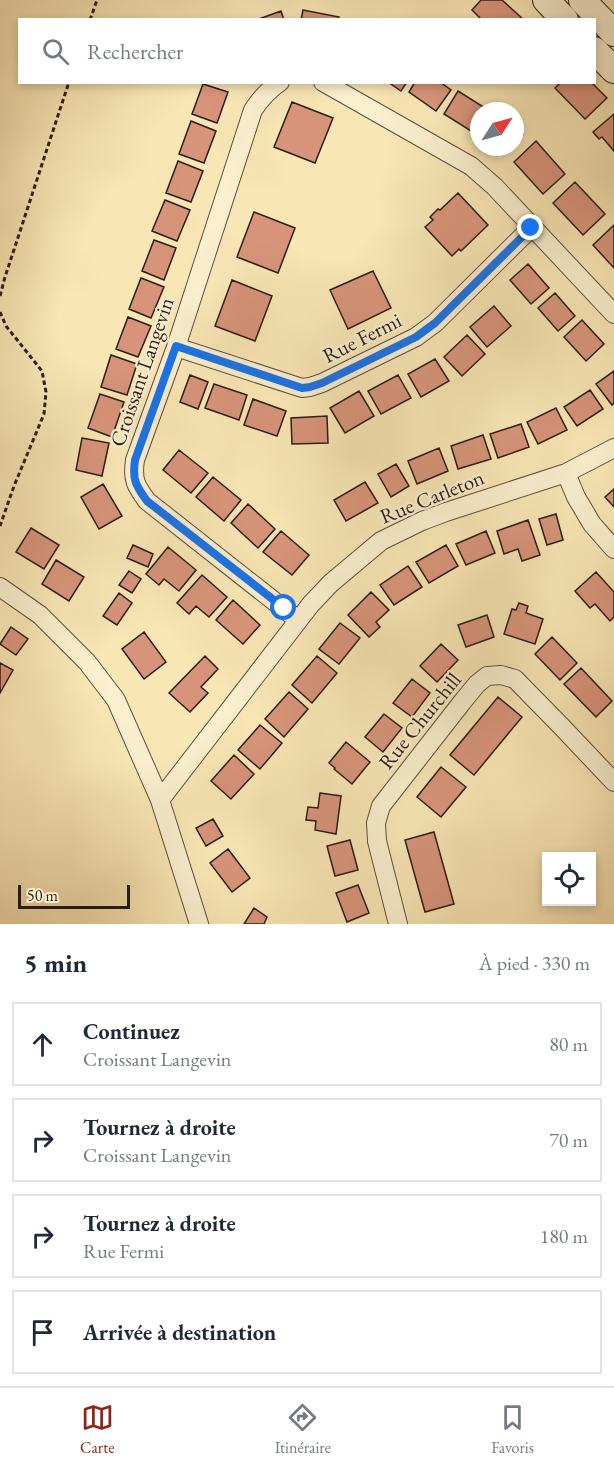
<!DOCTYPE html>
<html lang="fr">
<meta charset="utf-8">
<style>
body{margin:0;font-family:"EB Garamond",serif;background:#f2f2f3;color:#1f2937}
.controls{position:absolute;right:18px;bottom:18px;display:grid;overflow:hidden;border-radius:0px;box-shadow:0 3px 9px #0003}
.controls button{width:54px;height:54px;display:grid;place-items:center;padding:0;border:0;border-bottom:2px solid #e0e1e3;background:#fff;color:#1f2937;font:30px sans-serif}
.compass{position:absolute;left:470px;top:102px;width:54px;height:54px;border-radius:50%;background:#fff;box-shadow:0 3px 9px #0003;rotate:54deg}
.scale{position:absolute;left:18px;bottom:15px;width:112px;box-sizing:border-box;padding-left:6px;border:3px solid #2b1c15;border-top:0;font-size:16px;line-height:21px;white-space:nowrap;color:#2b1c15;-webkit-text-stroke:4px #fbefcf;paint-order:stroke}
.stop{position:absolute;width:18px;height:18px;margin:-14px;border:4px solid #1a73e8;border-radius:50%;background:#fff}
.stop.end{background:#1a73e8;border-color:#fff;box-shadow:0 2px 6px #0008}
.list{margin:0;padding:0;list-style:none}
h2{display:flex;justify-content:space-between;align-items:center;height:78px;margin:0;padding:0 24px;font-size:26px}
h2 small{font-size:20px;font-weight:400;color:#747a83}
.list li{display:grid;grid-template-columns:39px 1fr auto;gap:18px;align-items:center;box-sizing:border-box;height:84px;margin:0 12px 12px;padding:0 12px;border:2px solid #e0e1e3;border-radius:0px}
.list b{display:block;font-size:22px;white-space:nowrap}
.list p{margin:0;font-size:20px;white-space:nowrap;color:#747a83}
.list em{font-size:20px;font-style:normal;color:#747a83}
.icon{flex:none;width:33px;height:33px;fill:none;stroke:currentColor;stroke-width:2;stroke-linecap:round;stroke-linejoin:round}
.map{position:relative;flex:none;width:614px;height:924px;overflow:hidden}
.search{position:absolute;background:#fff;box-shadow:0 3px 9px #0003;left:18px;right:18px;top:18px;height:66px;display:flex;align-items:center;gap:15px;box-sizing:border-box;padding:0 21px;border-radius:0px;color:#747a83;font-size:22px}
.sheet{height:462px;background:#fff}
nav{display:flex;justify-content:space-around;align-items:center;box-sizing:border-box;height:84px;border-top:2px solid #e0e1e3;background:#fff;font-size:16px;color:#747a83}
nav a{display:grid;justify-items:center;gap:3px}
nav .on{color:#8f2418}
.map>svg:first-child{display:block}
.building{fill:#d7947a;stroke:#2b1c15;stroke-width:1.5}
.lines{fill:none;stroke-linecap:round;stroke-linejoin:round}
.street-casing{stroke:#5e4e3d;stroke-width:20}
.secondary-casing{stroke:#2b1c15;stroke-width:28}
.path{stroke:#2b1c15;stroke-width:3;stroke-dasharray:4.5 3;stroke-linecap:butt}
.street{stroke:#fbefcf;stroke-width:18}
.secondary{stroke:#fbefcf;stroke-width:26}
.route{stroke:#1a73e8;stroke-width:8}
.labels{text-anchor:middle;stroke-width:4.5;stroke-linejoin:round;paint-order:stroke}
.street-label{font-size:21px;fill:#2b1c15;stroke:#fbefcf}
</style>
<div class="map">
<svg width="614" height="924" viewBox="0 0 614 924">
<rect width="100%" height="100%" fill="#f9e6b5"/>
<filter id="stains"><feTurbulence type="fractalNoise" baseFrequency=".00333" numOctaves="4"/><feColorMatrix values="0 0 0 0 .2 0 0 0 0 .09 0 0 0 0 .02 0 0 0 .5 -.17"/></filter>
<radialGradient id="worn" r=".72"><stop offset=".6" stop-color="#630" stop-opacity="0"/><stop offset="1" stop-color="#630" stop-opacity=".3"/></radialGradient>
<path class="building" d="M 481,0 L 502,0 L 524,20 L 482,20 L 472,10 Z
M 303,10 L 339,17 L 338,20 L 301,20 Z
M 281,11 L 284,20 L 256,20 Z
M 388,82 L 407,82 L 401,91 Z
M 415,82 L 440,82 L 451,90 L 436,111 L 409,92 Z
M 561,82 L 591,82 L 607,98 L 585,119 L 555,88 Z
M 203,84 L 228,92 L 217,123 L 192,114 Z
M 458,91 L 485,108 L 483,111 L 479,111 L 479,118 L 471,131 L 444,114 Z
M 292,102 L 333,118 L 315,163 L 274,147 Z
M 614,114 L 614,151 L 602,137 L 599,139 L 593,132 Z
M 191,121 L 216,131 L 204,163 L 179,154 Z
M 515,127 L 523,134 L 515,143 Z
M 536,141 L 565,174 L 543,194 L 514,162 Z
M 178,161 L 203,171 L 191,202 L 166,193 Z
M 575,182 L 605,214 L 583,235 L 553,203 Z
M 458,193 L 488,225 L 461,251 L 459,249 L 452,256 L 425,227 L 433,220 L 430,217 L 438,209 L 440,210 Z
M 165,200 L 190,210 L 177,241 L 152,231 Z
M 254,212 L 295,228 L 278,273 L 237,257 Z
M 614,225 L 614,268 L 593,245 Z
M 154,240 L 176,248 L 164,280 L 142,271 Z
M 528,264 L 549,288 L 531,304 L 510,280 Z
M 373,271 L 391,308 L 348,329 L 330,290 Z
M 141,278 L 164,287 L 151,318 L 129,309 Z
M 232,280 L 272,296 L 255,341 L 215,326 Z
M 555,293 L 575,316 L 558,331 L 538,308 Z
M 494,306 L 511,326 L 487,347 L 470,327 Z
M 128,317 L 151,326 L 138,357 L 116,349 Z
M 582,320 L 604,344 L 586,361 L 564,337 Z
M 467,335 L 485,354 L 462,376 L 444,357 Z
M 111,355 L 137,364 L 127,395 L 101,387 Z
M 435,359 L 449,381 L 421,397 L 408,374 Z
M 614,371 L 614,403 L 612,405 L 596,384 Z
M 190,375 L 208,382 L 198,409 L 180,402 Z
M 398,375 L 411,398 L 381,414 L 368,391 Z
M 214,384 L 247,395 L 239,420 L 205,408 Z
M 590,390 L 603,409 L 577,426 L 564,407 Z
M 359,391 L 374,416 L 345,433 L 330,408 Z
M 100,394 L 124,402 L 112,437 L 88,428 Z
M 253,399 L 286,411 L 277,436 L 244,425 Z
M 556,408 L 567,430 L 538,444 L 527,422 Z
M 327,416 L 328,443 L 292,444 L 291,418 Z
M 521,424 L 529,447 L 498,458 L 490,434 Z
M 483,435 L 491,459 L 458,469 L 451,446 Z
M 82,438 L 109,443 L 102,476 L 76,470 Z
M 439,448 L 448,471 L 417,484 L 408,461 Z
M 179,450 L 208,473 L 191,493 L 163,470 Z
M 396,464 L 409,486 L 391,497 L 378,474 Z
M 213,477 L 241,500 L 224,521 L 196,497 Z
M 365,482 L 378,503 L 346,521 L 334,500 Z
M 103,484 L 122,516 L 99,529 L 81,497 Z
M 614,489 L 614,507 L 605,497 Z
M 248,504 L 275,529 L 258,548 L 231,523 Z
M 556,514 L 563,540 L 547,545 L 539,519 Z
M 528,520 L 540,555 L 522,561 L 518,549 L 504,554 L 497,531 Z
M 31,528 L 59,545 L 44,569 L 16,552 Z
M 281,531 L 309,555 L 292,575 L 263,552 Z
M 486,531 L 495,553 L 466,565 L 456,544 Z
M 133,545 L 153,554 L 148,567 L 127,558 Z
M 446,545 L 458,566 L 429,583 L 416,562 Z
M 168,547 L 196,570 L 179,591 L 164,579 L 159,585 L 146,574 Z
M 56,560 L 84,577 L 69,601 L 42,584 Z
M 408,566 L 422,587 L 394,605 L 380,585 Z
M 129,571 L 141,579 L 132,593 L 119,585 Z
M 596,572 L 614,592 L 614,617 L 610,621 L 595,604 L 590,608 L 575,591 Z
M 202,575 L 227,597 L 209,617 L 196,606 L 189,614 L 177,603 Z
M 371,592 L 389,610 L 376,622 L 380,627 L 369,637 L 348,615 Z
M 119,593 L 132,603 L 117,625 L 103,616 Z
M 233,600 L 260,625 L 243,644 L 216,620 Z
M 519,603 L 528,606 L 526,613 L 543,619 L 535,644 L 504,634 L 512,609 L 516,610 Z
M 487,615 L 494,637 L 466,647 L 458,625 Z
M 340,623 L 360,638 L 339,664 L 319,649 Z
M 11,627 L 28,639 L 16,655 L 0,644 Z
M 144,632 L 166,662 L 144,679 L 122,649 Z
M 552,637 L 577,663 L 560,680 L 535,654 Z
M 441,644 L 458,660 L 437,682 L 420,666 Z
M 205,656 L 218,669 L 201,687 L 208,693 L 190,712 L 169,693 Z
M 317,656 L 337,673 L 312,703 L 292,685 Z
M 0,663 L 13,670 L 0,693 Z
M 581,668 L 612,701 L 596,717 L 564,684 Z
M 412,679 L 430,693 L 412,717 L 393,703 Z
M 289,692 L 308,709 L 284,737 L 265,719 Z
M 498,697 L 522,717 L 474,775 L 450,755 Z
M 384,714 L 402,728 L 383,752 L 365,737 Z
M 260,725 L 282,743 L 260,769 L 238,750 Z
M 346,742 L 370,762 L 352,784 L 334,769 L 335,768 L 329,763 Z
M 234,755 L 254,774 L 231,799 L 211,781 Z
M 441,767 L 466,787 L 441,817 L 417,797 Z
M 320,793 L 341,796 L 336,834 L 315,830 L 316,821 L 306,820 L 308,807 L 318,808 Z
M 213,819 L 223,836 L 206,846 L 196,828 Z
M 434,832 L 454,904 L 425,912 L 405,840 Z
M 350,840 L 358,870 L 335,876 L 327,846 Z
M 228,849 L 250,878 L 232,892 L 210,863 Z
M 358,885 L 369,913 L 347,922 L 336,893 Z
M 254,908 L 267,917 L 264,924 L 244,924 Z"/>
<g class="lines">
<g class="street-casing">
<path id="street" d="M 280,82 C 268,90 261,98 253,110 L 176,347 L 135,460 C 132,480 136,486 147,501 L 298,620
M 323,82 L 471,166 L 495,187 L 614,314
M 176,347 L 302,388 L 310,387 L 322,383 L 416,337 L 435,323 L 531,228
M 566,473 L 576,497 L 592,524 L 614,549
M 0,587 L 40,615 L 87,662 L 116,700 L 160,800 L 199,924
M 160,800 L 311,604 L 331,583 L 381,541 L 422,521 L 446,512 L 566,473 L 614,448
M 398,924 L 377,841 L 376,823 L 381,806 L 463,701 L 477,684 L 487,676 L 501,675 L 515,679 L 561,726 L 614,782"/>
</g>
<g class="secondary-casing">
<path id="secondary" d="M 546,0 L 565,20
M 582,0 L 614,33
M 594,50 L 614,70"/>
</g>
<path class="path" d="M 90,20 L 97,0
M 0,296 L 5,277 L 69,82
M 0,312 L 6,326 L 42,371 L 46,392 L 44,414 L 14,486 L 0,526"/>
<use href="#street" class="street"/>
<use href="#secondary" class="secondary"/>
</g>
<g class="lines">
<path class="route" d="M 284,608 L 147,501 C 136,486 132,480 135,460 L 176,346 L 302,388 L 310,387 L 322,383 L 416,337 L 435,323 L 531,228"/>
</g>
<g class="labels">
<g class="street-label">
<text transform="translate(362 338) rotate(-27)" y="7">Rue Fermi</text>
<text transform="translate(142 372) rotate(-71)" y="7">Croissant Langevin</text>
<text transform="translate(432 497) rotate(-22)" y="7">Rue Carleton</text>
<text transform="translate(420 721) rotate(-51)" y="7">Rue Churchill</text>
</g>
</g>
<rect width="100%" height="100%" filter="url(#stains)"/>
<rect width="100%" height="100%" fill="url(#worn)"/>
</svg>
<div class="controls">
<button><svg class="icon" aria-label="locate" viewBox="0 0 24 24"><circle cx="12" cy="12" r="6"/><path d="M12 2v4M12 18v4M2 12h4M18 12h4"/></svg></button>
</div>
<svg class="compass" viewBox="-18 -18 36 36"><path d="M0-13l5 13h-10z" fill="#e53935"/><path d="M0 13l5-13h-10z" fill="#747a83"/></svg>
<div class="scale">50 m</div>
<div class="stop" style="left:284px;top:608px"></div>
<div class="stop end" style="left:531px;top:228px"></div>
<div class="search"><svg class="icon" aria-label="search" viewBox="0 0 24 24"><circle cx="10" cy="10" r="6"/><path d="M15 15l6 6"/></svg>Rechercher</div>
</div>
<section class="sheet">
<h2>5 min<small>À pied · 330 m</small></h2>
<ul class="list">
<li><svg class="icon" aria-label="ahead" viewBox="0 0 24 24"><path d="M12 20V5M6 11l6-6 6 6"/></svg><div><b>Continuez</b><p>Croissant Langevin</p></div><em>80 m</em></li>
<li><svg class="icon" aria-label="right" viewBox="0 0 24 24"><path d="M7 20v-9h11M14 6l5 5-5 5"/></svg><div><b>Tournez à droite</b><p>Croissant Langevin</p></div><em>70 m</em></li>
<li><svg class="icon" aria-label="right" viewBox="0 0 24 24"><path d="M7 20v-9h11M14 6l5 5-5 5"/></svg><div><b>Tournez à droite</b><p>Rue Fermi</p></div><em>180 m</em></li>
<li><svg class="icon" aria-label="arrive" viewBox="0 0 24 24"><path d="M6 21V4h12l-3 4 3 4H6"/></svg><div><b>Arrivée à destination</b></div></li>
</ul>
</section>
<nav>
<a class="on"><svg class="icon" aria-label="map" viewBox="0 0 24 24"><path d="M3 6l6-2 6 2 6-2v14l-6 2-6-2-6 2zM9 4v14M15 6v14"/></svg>Carte</a>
<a><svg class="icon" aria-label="directions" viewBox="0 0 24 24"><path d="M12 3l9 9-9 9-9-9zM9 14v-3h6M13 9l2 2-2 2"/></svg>Itinéraire</a>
<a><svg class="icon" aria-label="saved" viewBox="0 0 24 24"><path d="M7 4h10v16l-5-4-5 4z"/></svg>Favoris</a>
</nav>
